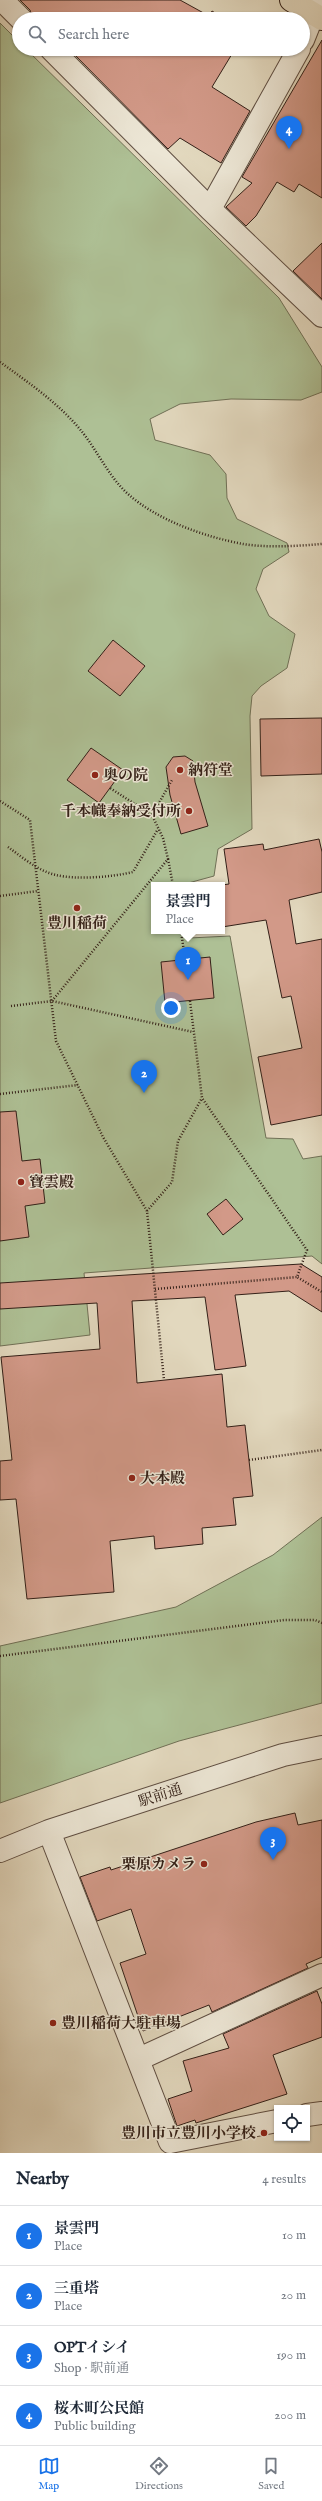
<!DOCTYPE html>
<meta charset="utf-8">
<style>
body{margin:0;font-family:"IM FELL English","Noto Serif JP",serif;background:#f2f2f3;color:#1f2937}
.controls{position:absolute;right:12px;bottom:12px;display:grid;overflow:hidden;border-radius:0px;box-shadow:0 1px 3px #0004}
.controls button{width:36px;height:36px;display:grid;place-items:center;padding:0;border:0;border-bottom:1px solid #e0e1e3;background:#fff;color:#1f2937;font:20px sans-serif}
.you{position:absolute;left:171px;top:1008px;width:14px;height:14px;margin:-10px;border:3px solid #fff;border-radius:50%;background:#1a73e8;box-shadow:0 0 0 6px #1a73e833}
.badge{display:grid;place-items:center;width:26px;height:26px;border-radius:50%;background:#1a73e8;color:#fff;font-size:13px;font-weight:700}
.pin{position:absolute;translate:-50% -33px;filter:drop-shadow(0 1px 2px #0008)}
.pin::after{content:'';position:absolute;top:21px;width:14px;height:12px;background:inherit;clip-path:polygon(0 0,100% 0,50% 100%)}
.popup{position:absolute;left:151px;top:882px;width:74px;height:52px;box-sizing:border-box;display:grid;place-content:center;border-radius:0px;background:#fff;filter:drop-shadow(0 1px 3px #0005);font-size:13px;white-space:nowrap;color:#747a83}
.popup b{font-size:15px;color:#1f2937}
.popup::after{content:'';position:absolute;left:50%;top:100%;margin-left:-8px;border:8px solid transparent;border-top-color:#fff}
.list{margin:0;padding:0;list-style:none}
h2{display:flex;justify-content:space-between;align-items:center;height:52px;margin:0;padding:0 16px;font-size:17px}
h2 small{font-size:13px;font-weight:400;color:#747a83}
.list li{display:grid;grid-template-columns:26px 1fr auto;gap:12px;align-items:center;box-sizing:border-box;height:60px;padding:0 16px;border-top:1px solid #e0e1e3}
.list b{display:block;font-size:15px;white-space:nowrap}
.list p{margin:0;font-size:13px;white-space:nowrap;color:#747a83}
.list em{font-size:13px;font-style:normal;color:#747a83}
.icon{flex:none;width:22px;height:22px;fill:none;stroke:currentColor;stroke-width:2;stroke-linecap:round;stroke-linejoin:round}
.map{position:relative;flex:none;width:322px;height:2153px;overflow:hidden}
.search{position:absolute;background:#fff;box-shadow:0 1px 3px #0004;left:12px;right:12px;top:12px;height:44px;display:flex;align-items:center;gap:10px;box-sizing:border-box;padding:0 14px;border-radius:22px;color:#747a83;font-size:15px}
.sheet{height:292px;background:#fff}
nav{display:flex;justify-content:space-around;align-items:center;box-sizing:border-box;height:56px;border-top:1px solid #e0e1e3;background:#fff;font-size:11px;color:#747a83}
nav a{display:grid;justify-items:center;gap:2px}
nav .on{color:#1a73e8}
.map>svg:first-child{display:block}
.green{fill:#aec095;stroke:#707056}
.building{fill:#d29988;stroke:#332018}
.lines{fill:none;stroke-linecap:round;stroke-linejoin:round}
.minor-casing{stroke:#5f4e42;stroke-width:24}
.major-casing{stroke:#332018;stroke-width:24}
.path{stroke:#332018;stroke-width:2.5;stroke-dasharray:1 2;stroke-linecap:butt}
.minor{stroke:#ece6d5;stroke-width:22}
.major{stroke:#e2d8be;stroke-width:22}
.poi-dot{fill:#8f2418;stroke:#ece6d5;stroke-width:1.5}
.labels{text-anchor:middle;stroke-width:3;stroke-linejoin:round;paint-order:stroke}
.poi-label{font-size:15px;font-weight:bold;fill:#332018;stroke:#ece6d5;text-anchor:start}
.street-label{font-size:15px;fill:#332018;stroke:#ece6d5}
</style>
<div class="map">
<svg width="322" height="2153" viewBox="0 0 322 2153">
<rect width="100%" height="100%" fill="#e2d8be"/>
<filter id="stains"><feTurbulence type="fractalNoise" baseFrequency=".005" numOctaves="4"/><feColorMatrix values="0 0 0 0 .2 0 0 0 0 .09 0 0 0 0 .02 0 0 0 .5 -.17"/></filter>
<radialGradient id="worn" r=".72"><stop offset=".6" stop-color="#630" stop-opacity="0"/><stop offset="1" stop-color="#630" stop-opacity=".3"/></radialGradient>
<path class="green" d="M 0,23 L 19,42 L 19,49 L 26,49 L 279,298 L 322,367 L 322,392 L 301,400 L 231,399 L 180,404 L 150,419 L 155,440 L 210,455 L 226,474 L 227,498 L 237,519 L 287,543 L 289,552 L 263,569 L 256,589 L 269,616 L 295,634 L 287,668 L 261,686 L 252,696 L 250,716 L 252,829 L 218,849 L 214,876 L 181,885 L 154,885 L 154,931 L 188,931 L 189,938 L 230,936 L 266,1138 L 293,1139 L 303,1159 L 322,1156 L 322,1264 L 312,1256 L 84,1273 L 90,1335 L 0,1346 Z
M 322,1517 L 322,1703 L 179,1741 L 0,1803 L 0,1646 L 176,1607 L 273,1555 Z"/>
<path class="building" d="M 20,0 L 180,0 L 209,16 L 212,11 L 225,19 L 33,19 L 30,10 Z
M 322,40 L 322,198 L 299,184 L 294,192 L 277,182 L 256,216 L 246,226 L 226,207 L 252,183 L 242,177 Z
M 69,49 L 235,49 L 212,87 L 250,111 L 221,163 L 180,138 L 168,149 Z
M 322,243 L 322,299 L 293,271 Z
M 113,640 L 145,666 L 120,696 L 88,671 Z
M 322,718 L 322,774 L 261,776 L 260,719 Z
M 91,748 L 123,770 L 99,803 L 67,780 Z
M 185,756 L 193,761 L 195,782 L 208,826 L 181,834 L 170,795 L 166,767 L 173,757 Z
M 319,839 L 322,852 L 322,892 L 289,900 L 296,944 L 322,939 L 322,1115 L 271,1125 L 258,1057 L 302,1048 L 291,996 L 282,998 L 266,920 L 222,927 L 222,885 L 229,884 L 224,849 L 263,844 L 264,850 Z
M 210,957 L 214,998 L 165,1003 L 161,962 Z
M 16,1111 L 22,1161 L 40,1159 L 45,1203 L 25,1206 L 29,1237 L 0,1241 L 0,1112 Z
M 226,1199 L 243,1219 L 223,1235 L 207,1214 Z
M 301,1264 L 322,1277 L 322,1312 L 289,1291 L 235,1295 L 246,1366 L 215,1370 L 205,1297 L 132,1301 L 137,1383 L 222,1374 L 227,1427 L 245,1425 L 253,1496 L 233,1498 L 236,1525 L 202,1528 L 203,1544 L 155,1549 L 154,1536 L 110,1541 L 114,1592 L 27,1599 L 16,1499 L 0,1500 L 0,1461 L 12,1460 L 1,1357 L 100,1349 L 97,1303 L 0,1309 L 0,1283 Z
M 295,1813 L 298,1825 L 322,1820 L 322,1957 L 306,1964 L 308,1968 L 212,2012 L 209,2005 L 143,2031 L 120,1963 L 146,1954 L 131,1909 L 97,1921 L 80,1877 L 110,1867 L 111,1870 L 256,1822 Z
M 317,1991 L 322,2004 L 322,2037 L 273,2055 L 287,2094 L 196,2123 L 195,2120 L 177,2126 L 168,2099 L 192,2091 L 183,2061 L 229,2048 L 223,2034 Z"/>
<g class="lines">
<g class="minor-casing">
<path id="minor" d="M 2,0 L 21,19
M 303,40 L 319,0
M 51,49 L 210,209 L 322,316
M 210,209 L 299,49
M 49,1831 L 170,2142 L 277,2121
M 0,1851 L 49,1831 L 283,1755 L 322,1747
M 139,2059 L 322,1975
M 307,2115 L 322,2113"/>
</g>
<g class="major-casing">
<path id="major" d="M 291,0 L 322,19"/>
</g>
<path class="path" d="M 0,362 C 29,383 60,404 83,433 C 98,452 109,477 128,494 C 157,520 205,537 243,544 C 269,548 296,546 322,544
M 0,801 L 30,820 L 56,1041 L 103,1137 L 147,1211 L 164,1380
M 152,815 L 172,780
M 8,847 C 22,857 38,871 56,875 C 76,880 113,877 133,872 L 158,829
M 168,859 L 173,885
M 0,896 L 38,891
M 181,931 L 185,959
M 52,1001 L 168,859 L 163,838 L 152,815 L 110,788
M 190,1001 L 202,1098 L 307,1250 L 297,1277 L 322,1292
M 11,1006 L 52,1001 L 193,1032
M 0,1094 L 78,1085
M 147,1211 L 172,1182 L 178,1141 L 202,1098
M 155,1289 L 297,1277
M 249,1460 L 322,1450
M 0,1656 L 284,1620 L 315,1620 L 322,1623"/>
<use href="#minor" class="minor"/>
<use href="#major" class="major"/>
</g>
<g class="poi-dot">
<circle cx="180" cy="770" r="4"/>
<circle cx="95" cy="775" r="4"/>
<circle cx="189" cy="811" r="4"/>
<circle cx="77" cy="908" r="4"/>
<circle cx="21" cy="1182" r="4"/>
<circle cx="132" cy="1478" r="4"/>
<circle cx="204" cy="1864" r="4"/>
<circle cx="53" cy="2023" r="4"/>
<circle cx="264" cy="2133" r="4"/>
</g>
<g class="labels">
<g class="poi-label">
<text x="188" y="775">納符堂</text>
<text x="103" y="780">奥の院</text>
<text x="181" y="816" text-anchor="end">千本幟奉納受付所</text>
<text x="77" y="928" text-anchor="middle">豊川稲荷</text>
<text x="29" y="1187">寶雲殿</text>
<text x="140" y="1483">大本殿</text>
<text x="196" y="1869" text-anchor="end">栗原カメラ</text>
<text x="61" y="2028">豊川稲荷大駐車場</text>
<text x="256" y="2138" text-anchor="end">豊川市立豊川小学校</text>
</g>
<g class="street-label">
<text transform="translate(160 1795) rotate(-18)" y="5">駅前通</text>
</g>
</g>
<rect width="100%" height="100%" filter="url(#stains)"/>
<rect width="100%" height="100%" fill="url(#worn)"/>
</svg>
<div class="controls">
<button><svg class="icon" aria-label="locate" viewBox="0 0 24 24"><circle cx="12" cy="12" r="6"/><path d="M12 2v4M12 18v4M2 12h4M18 12h4"/></svg></button>
</div>
<div class="you"></div>
<div class="pin badge" style="left:188px;top:980px">1</div>
<div class="popup"><b>景雲門</b>Place</div>
<div class="pin badge" style="left:144px;top:1093px">2</div>
<div class="pin badge" style="left:273px;top:1860px">3</div>
<div class="pin badge" style="left:289px;top:149px">4</div>
<div class="search"><svg class="icon" aria-label="search" viewBox="0 0 24 24"><circle cx="10" cy="10" r="6"/><path d="M15 15l6 6"/></svg>Search here</div>
</div>
<section class="sheet">
<h2>Nearby<small>4 results</small></h2>
<ul class="list">
<li><span class="badge">1</span><div><b>景雲門</b><p>Place</p></div><em>10 m</em></li>
<li><span class="badge">2</span><div><b>三重塔</b><p>Place</p></div><em>20 m</em></li>
<li><span class="badge">3</span><div><b>OPTイシイ</b><p>Shop · 駅前通</p></div><em>190 m</em></li>
<li><span class="badge">4</span><div><b>桜木町公民館</b><p>Public building</p></div><em>200 m</em></li>
</ul>
</section>
<nav>
<a class="on"><svg class="icon" aria-label="map" viewBox="0 0 24 24"><path d="M3 6l6-2 6 2 6-2v14l-6 2-6-2-6 2zM9 4v14M15 6v14"/></svg>Map</a>
<a><svg class="icon" aria-label="directions" viewBox="0 0 24 24"><path d="M12 3l9 9-9 9-9-9zM9 14v-3h6M13 9l2 2-2 2"/></svg>Directions</a>
<a><svg class="icon" aria-label="saved" viewBox="0 0 24 24"><path d="M7 4h10v16l-5-4-5 4z"/></svg>Saved</a>
</nav>
